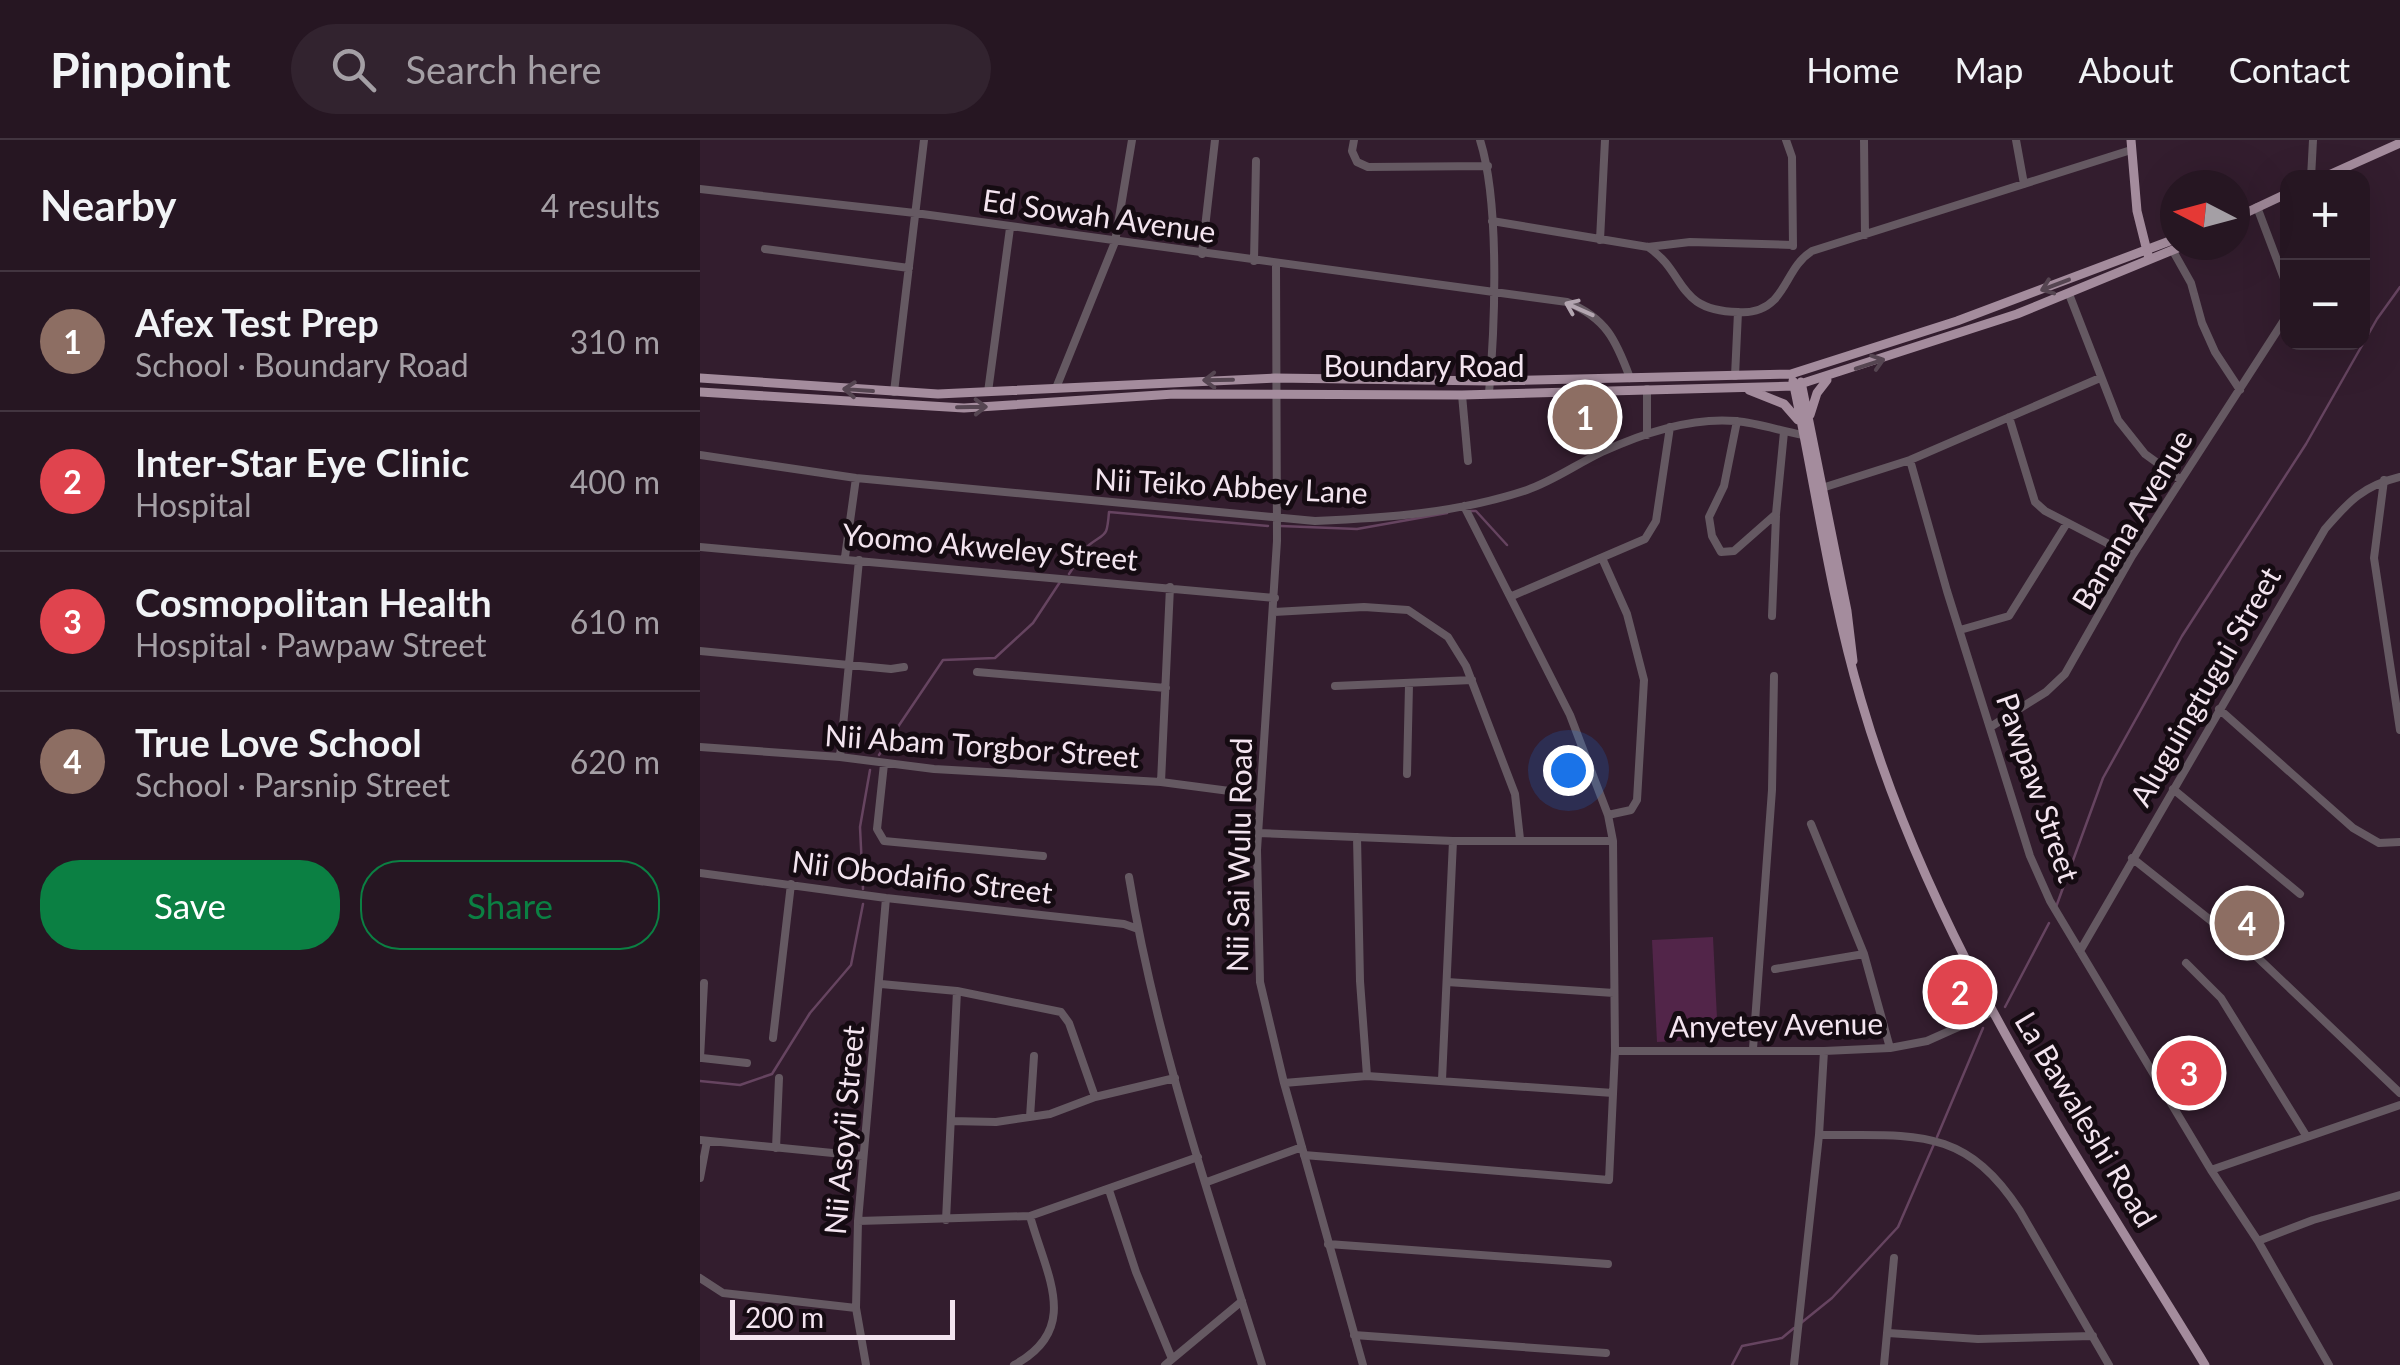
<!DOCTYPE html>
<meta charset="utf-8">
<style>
body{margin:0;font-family:Lato,sans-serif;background:#32232f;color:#f1f3f6}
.controls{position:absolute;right:30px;top:30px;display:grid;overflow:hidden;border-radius:20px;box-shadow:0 10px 40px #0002}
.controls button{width:90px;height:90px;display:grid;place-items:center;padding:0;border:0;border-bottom:2px solid #423540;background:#261622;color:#f1f3f6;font:50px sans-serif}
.compass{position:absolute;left:1460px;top:30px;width:90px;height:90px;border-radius:50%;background:#261622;box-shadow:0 10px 40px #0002;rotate:276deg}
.scale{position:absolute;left:30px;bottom:25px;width:225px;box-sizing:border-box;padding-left:10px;border:5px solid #f3e4ef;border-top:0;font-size:28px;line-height:35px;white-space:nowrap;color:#f3e4ef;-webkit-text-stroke:8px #150b12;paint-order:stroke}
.you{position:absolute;left:868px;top:630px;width:35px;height:35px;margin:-25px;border:8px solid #fff;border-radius:50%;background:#1a73e8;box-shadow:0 0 0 15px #1a73e833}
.badge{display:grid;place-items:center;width:65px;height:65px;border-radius:50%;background:#0b8043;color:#fff;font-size:32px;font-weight:700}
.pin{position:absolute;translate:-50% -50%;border:5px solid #fff;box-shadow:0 2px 10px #0006}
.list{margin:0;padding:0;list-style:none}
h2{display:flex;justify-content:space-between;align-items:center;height:130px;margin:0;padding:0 40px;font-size:42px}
h2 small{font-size:32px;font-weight:400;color:#a49fa5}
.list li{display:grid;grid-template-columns:65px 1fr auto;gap:30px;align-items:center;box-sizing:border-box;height:140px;padding:0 40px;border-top:2px solid #423540}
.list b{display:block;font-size:38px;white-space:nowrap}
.list p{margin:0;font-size:32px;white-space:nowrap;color:#a49fa5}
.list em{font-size:32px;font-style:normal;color:#a49fa5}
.actions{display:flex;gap:20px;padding:30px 40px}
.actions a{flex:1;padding:22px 0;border:2px solid #0b8043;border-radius:40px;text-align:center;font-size:35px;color:#0b8043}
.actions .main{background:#0b8043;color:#fff}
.icon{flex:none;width:55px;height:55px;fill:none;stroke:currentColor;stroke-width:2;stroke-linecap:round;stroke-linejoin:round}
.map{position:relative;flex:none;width:1700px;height:1225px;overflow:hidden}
header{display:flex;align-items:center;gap:60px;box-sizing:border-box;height:140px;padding:0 50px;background:#261622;border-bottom:2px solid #423540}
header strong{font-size:48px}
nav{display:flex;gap:55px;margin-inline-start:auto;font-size:35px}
.search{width:700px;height:90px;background:#32232f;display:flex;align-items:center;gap:25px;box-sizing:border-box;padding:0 35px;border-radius:55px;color:#a49fa5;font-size:38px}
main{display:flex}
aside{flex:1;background:#261622}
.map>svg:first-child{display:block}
.green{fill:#522549}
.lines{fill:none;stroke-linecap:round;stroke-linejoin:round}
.stream{stroke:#664460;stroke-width:2.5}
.minor{stroke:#655962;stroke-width:8}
.major{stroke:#a48c9d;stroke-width:9}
.oneway{stroke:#554551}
.oneway2{stroke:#b3a5b0}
.labels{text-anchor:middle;stroke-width:10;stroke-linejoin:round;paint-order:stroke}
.street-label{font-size:30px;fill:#f3e4ef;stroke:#150b12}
</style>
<header>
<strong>Pinpoint</strong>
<div class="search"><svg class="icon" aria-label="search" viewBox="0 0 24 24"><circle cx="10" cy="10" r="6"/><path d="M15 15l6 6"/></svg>Search here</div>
<nav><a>Home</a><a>Map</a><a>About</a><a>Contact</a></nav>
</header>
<main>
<aside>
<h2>Nearby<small>4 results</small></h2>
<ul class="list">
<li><span class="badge" style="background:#8d6e63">1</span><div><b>Afex Test Prep</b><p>School · Boundary Road</p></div><em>310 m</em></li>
<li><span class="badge" style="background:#e0444e">2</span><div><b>Inter-Star Eye Clinic</b><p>Hospital</p></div><em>400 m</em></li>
<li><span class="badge" style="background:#e0444e">3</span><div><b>Cosmopolitan Health</b><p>Hospital · Pawpaw Street</p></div><em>610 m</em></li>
<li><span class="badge" style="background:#8d6e63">4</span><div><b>True Love School</b><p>School · Parsnip Street</p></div><em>620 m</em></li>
</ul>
<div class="actions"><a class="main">Save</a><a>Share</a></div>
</aside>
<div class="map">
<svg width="1700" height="1225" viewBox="0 0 1700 1225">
<rect width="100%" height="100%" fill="#331d2e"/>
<path class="green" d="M 1013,797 L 1018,899 L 957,902 L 952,800 Z"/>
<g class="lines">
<path class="stream" d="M 770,371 L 776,371 L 807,405
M 581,386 L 657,389 L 747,373
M 369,434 C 375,426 381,411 389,405 C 406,392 407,398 409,372 L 568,386
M 179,615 L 243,520 L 295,518 L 333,483 L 360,442
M 163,749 L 160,687 L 170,630
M 1356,767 L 1403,638 L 1482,496 L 1606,304 L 1677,179 L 1700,147
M 1305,867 L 1349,783
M 0,941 L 40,945 L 72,934 L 110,873 L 151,825 L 163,764
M 1237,997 L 1283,888
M 1101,1183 L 1132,1158 L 1198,1087 L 1234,1004
M 1032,1225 L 1042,1206 L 1082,1198 L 1094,1188"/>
<path class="minor" d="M 654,0 L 652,11 L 657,22 L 668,27 L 788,26
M 780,0 C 800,63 795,186 789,253
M 1086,0 L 1092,17 L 1093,106
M 1164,0 L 1165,95
M 1316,0 L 1324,44
M 1611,38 L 1613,0
M 0,49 L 215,73 L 867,162 C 906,178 916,200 930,238
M 1557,67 L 1588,149
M 792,81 L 948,107 L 990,102 L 1093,105
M 900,100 L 905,0
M 948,107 C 987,133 975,171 1038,172 C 1051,173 1064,170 1074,160 C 1089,144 1092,124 1112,111 L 1431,10
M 65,109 L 209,128
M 1473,111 L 1491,143 L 1502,183 L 1515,212 L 1540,250
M 502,114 L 515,0
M 554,121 L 556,21
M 576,124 L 577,401 L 557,710 L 560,842 L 584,943 L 663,1225
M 1369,154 L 1418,280 L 1445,314 L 1481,340
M 1035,236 L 1038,172
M 356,248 L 415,102 L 432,0
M 194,252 L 224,0
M 288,252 L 310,88
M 762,255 L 768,321
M 1309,277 L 1335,362 L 1345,371 L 1432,416
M 1037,281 L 1024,346 L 1009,377 L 1012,396 L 1021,412 L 1034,411 L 1076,374 L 1084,292
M 947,295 L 947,249
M 0,315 L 156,338 L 615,381 C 686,378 758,373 827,350 C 853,341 877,324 902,312 C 943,293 990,277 1036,281 C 1058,283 1081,291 1103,295
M 1210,320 L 1247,451 L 1330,716 L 1350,761 L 1511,1030 L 1558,1101 L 1629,1225
M 1684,340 L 1674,418 L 1700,590
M 1122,348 L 1210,320 L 1400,238
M 0,407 L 575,458
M 145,417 L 156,338
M 902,418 L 927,474 L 944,540 L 937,660 L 931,670 L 908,675
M 812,456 L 945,399 L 956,381 L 970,287
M 574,472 L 664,467 L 708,470 L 748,497 L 766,526 L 815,654 L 820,699
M 1072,476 L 1076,376
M 1260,490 L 1309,476 L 1367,383
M 0,511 L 191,529 L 204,527
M 277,532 L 466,548
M 635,546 L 772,540
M 1519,569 L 1653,688 L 1679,703 L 1700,702
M 1292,586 L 1346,552 L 1365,534 L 1432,416 L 1588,174
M 0,607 L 140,617 L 234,629 L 461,642 L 560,655
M 140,617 L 159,420
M 184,624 L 177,689 L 184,701 L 343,716
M 707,634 L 709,545
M 461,642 L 470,447
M 1473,649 L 1600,754
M 1111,684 L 1164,814 L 1190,908
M 558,693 L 753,701 L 913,701
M 657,697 L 660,841 L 667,936
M 1432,718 L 1558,818 L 1700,953
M 0,733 L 186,758 L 424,784 L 438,789
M 429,737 C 456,902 512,1065 562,1225
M 1380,811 L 1625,389 C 1649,361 1663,346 1700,337
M 1486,823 L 1521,858 L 1607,997
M 1075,829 L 1164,814
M 747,842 L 914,853
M 181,844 L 257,851 L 361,872 L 369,883 L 395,957
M 73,898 L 91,744
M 1053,909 L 1072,650 L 1074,536
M 915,911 L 1124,911 L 1190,908 L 1227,901 L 1292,872
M 0,918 L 4,843
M 2,918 L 47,923
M 742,940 L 753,701
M 584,943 L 667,936 L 913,953
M 330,977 L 334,916
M 251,981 L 296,982 L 350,974 L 395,957 L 475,938
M 1119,995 C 1211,996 1264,984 1320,1071 L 1409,1225
M 0,1000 L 163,1016
M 76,1008 L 79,938
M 604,1015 L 909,1040 L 915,911 L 913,701 L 908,675 L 870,575 L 764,366
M 1511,1030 L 1700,965
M 0,1038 L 7,1001
M 507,1042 L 602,1007
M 409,1050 L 436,1132 L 472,1219
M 246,1080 L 257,851
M 158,1081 L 330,1076 L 498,1017
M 1558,1101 L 1613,1080 L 1700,1055
M 628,1104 L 908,1124
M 0,1138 L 23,1153 L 156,1168
M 1188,1193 L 1278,1199 L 1393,1196
M 654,1195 L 906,1213
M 166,1225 L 156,1168 L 158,1081 L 186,758
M 314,1225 C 382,1189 346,1135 330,1076
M 465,1225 L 542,1161
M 1094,1225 L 1119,995 L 1124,911
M 1184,1225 L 1194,1118"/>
<path class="major" d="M 1431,0 L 1437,71 L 1448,115
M 1622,38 L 1700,3
M 1535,78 L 1588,53
M 0,238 L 238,254 L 575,238 L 790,241 L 1091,234 L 1257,181 L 1475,99
M 1093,241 C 1116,348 1130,455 1161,560 C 1231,802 1375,1012 1505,1225
M 1101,242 L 1147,471 L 1153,521
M 1049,250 L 1084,264 L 1098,280
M 0,252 L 264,268 L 474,254 L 762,255 L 1094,246 L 1317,174 L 1485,105
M 1110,275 L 1117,253 L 1127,240"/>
</g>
<defs><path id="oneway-shaft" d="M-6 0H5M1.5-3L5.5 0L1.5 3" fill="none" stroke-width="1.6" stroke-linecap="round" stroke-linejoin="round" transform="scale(2.5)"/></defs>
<g class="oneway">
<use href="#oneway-shaft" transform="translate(1355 145) rotate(159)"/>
<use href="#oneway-shaft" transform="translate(1170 224) rotate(-18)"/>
<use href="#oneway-shaft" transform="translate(518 240) rotate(179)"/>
<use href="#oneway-shaft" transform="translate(158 250) rotate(-176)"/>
<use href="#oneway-shaft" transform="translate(272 267) rotate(-1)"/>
</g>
<use class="oneway2" href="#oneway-shaft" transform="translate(879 169) rotate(-156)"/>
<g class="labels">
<g class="street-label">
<text transform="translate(399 77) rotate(8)" y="10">Ed Sowah Avenue</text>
<text x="724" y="237">Boundary Road</text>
<text transform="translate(531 347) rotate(3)" y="10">Nii Teiko Abbey Lane</text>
<text transform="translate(1433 380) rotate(-59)" y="10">Banana Avenue</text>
<text transform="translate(290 408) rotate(5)" y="10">Yoomo Akweley Street</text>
<text transform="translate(1506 547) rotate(-60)" y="10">Aluguingtugui Street</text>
<text transform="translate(282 607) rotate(4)" y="10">Nii Abam Torgbor Street</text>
<text transform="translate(1337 648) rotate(71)" y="10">Pawpaw Street</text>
<text transform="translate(540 715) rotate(-89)" y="10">Nii Sai Wulu Road</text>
<text transform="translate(222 738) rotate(7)" y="10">Nii Obodaifio Street</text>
<text transform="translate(1076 886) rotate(-1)" y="10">Anyetey Avenue</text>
<text transform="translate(1385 980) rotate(59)" y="10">La Bawaleshi Road</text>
<text transform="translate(145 990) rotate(-85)" y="10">Nii Asoyii Street</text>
</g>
</g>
</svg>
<div class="controls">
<button>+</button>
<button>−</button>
</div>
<svg class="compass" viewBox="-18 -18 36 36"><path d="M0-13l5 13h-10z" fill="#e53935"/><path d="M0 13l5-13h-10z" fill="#a49fa5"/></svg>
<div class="scale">200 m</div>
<div class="you"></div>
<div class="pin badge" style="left:885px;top:277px;background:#8d6e63">1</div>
<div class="pin badge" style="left:1260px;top:852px;background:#e0444e">2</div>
<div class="pin badge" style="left:1489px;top:933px;background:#e0444e">3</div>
<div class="pin badge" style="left:1547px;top:783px;background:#8d6e63">4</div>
</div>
</main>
